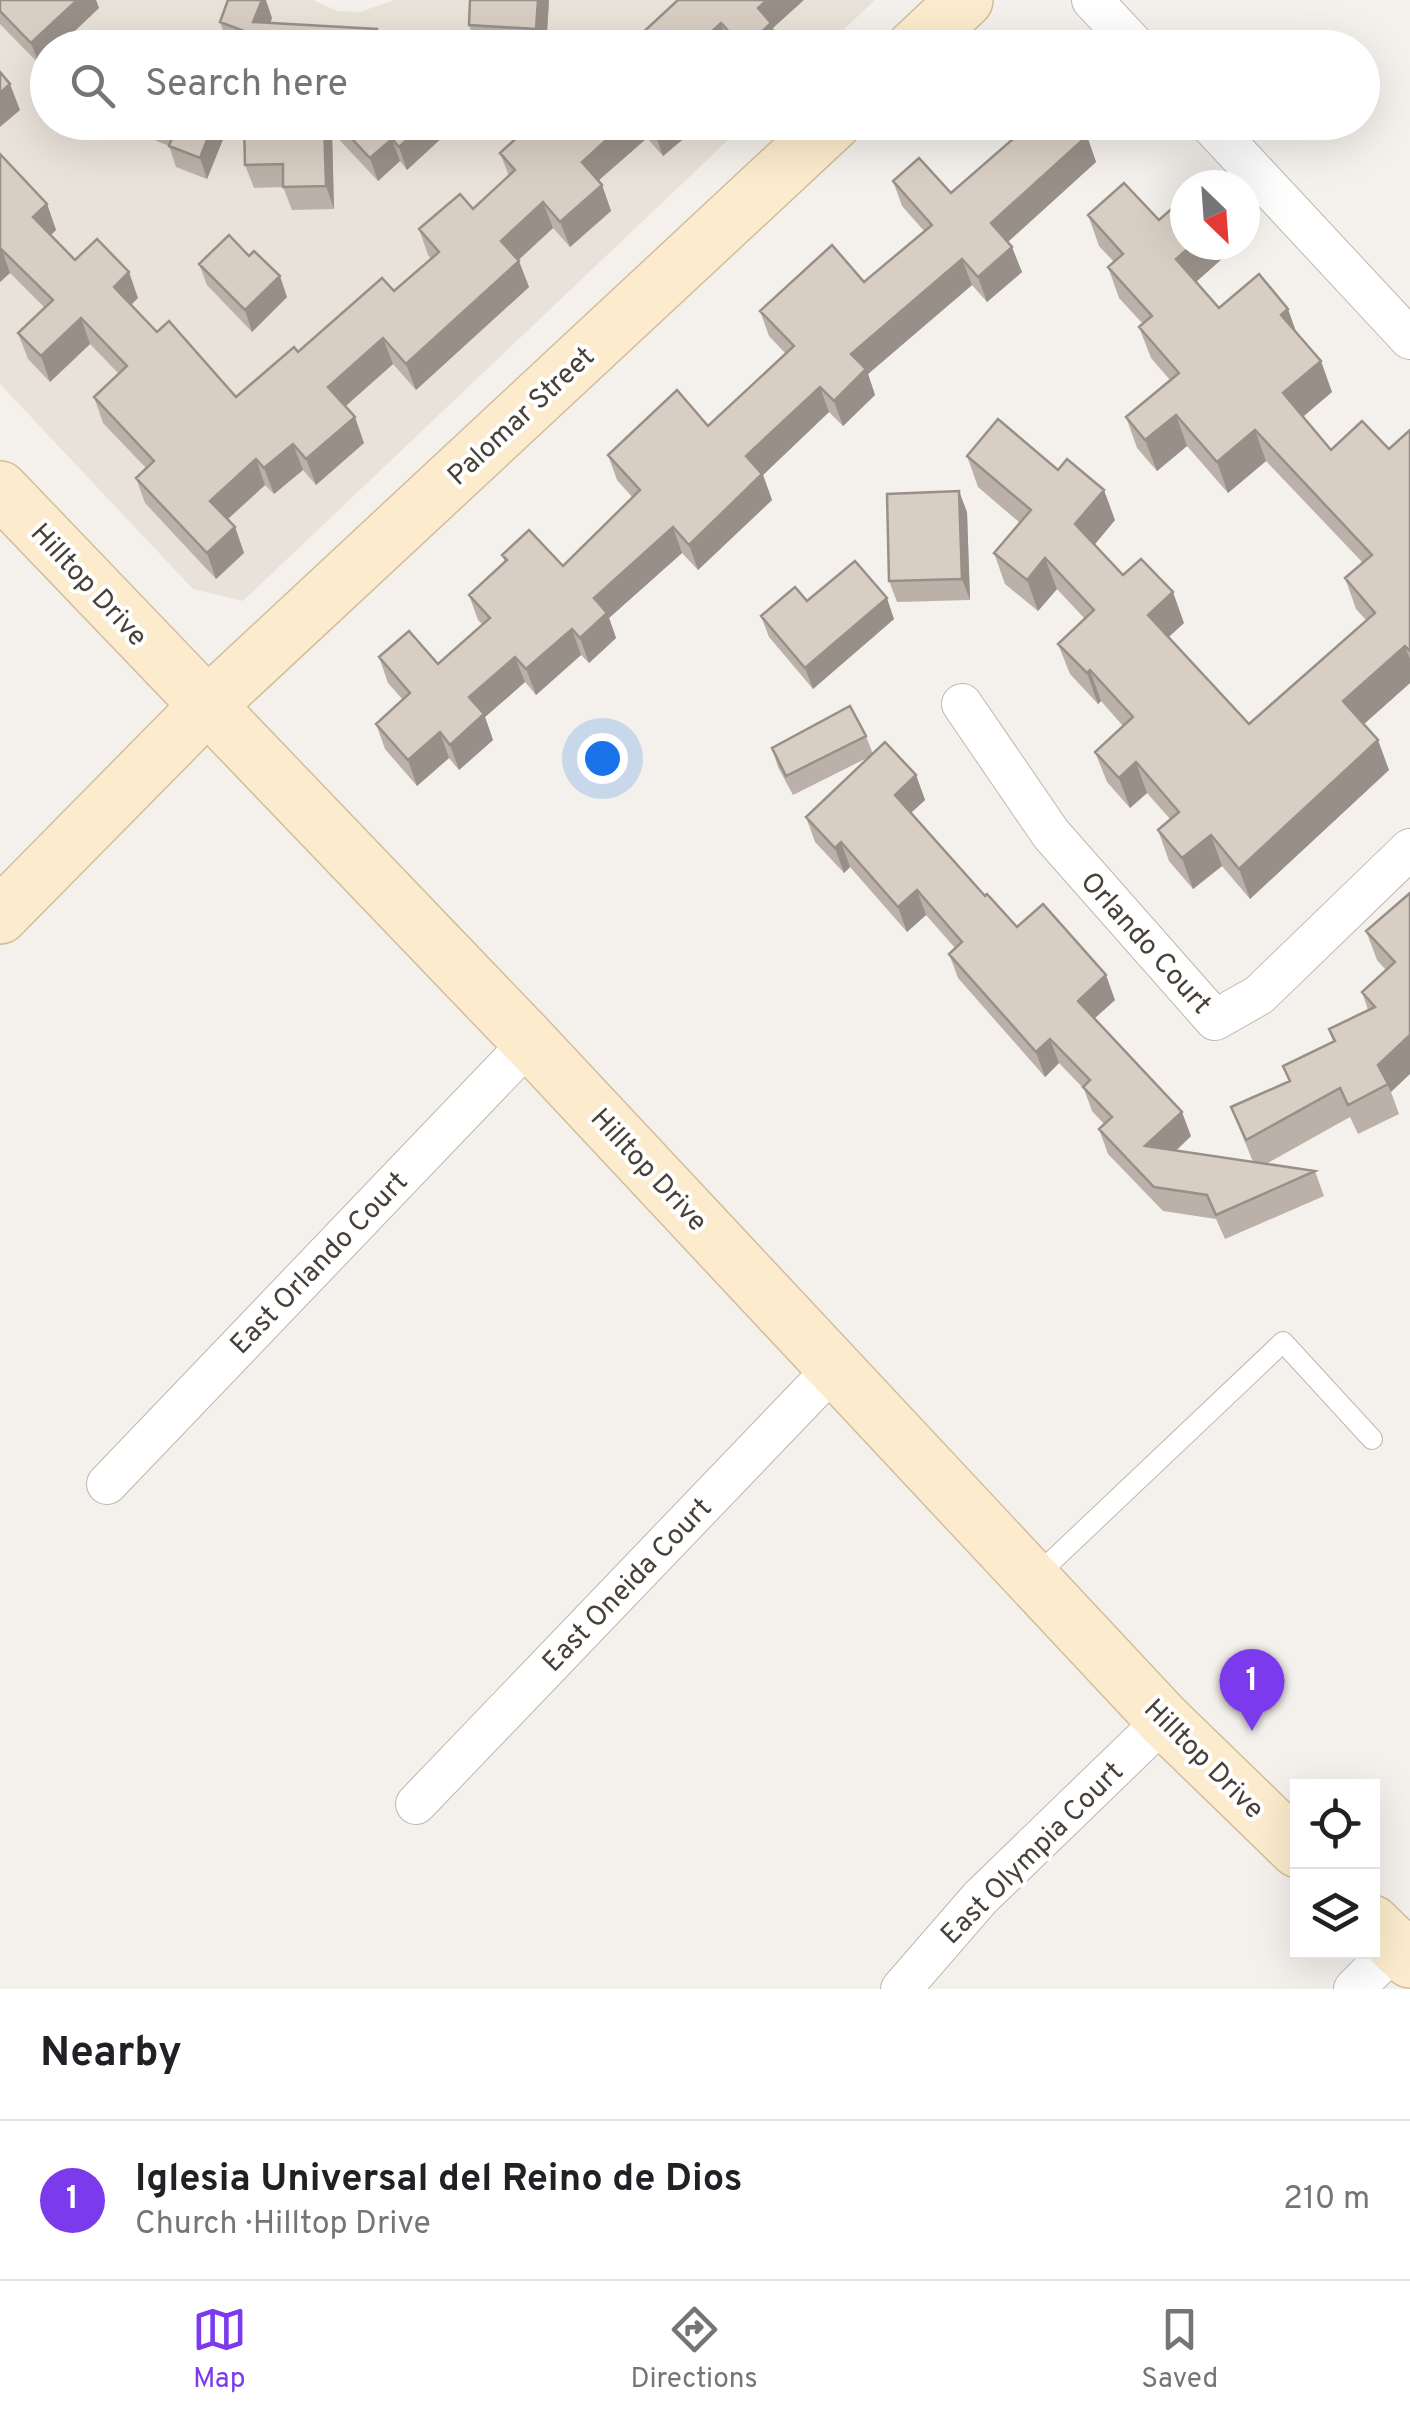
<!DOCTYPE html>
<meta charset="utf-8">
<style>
body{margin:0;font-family:Overpass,sans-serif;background:#f6f6f6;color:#202124}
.controls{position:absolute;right:30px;bottom:30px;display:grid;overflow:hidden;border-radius:0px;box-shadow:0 10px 40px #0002}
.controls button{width:90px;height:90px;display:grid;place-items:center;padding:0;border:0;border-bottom:2px solid #e0e0e0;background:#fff;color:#202124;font:50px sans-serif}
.compass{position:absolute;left:1170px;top:170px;width:90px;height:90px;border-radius:50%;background:#fff;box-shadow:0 10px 40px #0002;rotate:155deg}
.you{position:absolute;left:602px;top:758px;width:35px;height:35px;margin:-25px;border:8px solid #fff;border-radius:50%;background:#1a73e8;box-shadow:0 0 0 15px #1a73e833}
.badge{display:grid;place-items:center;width:65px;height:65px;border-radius:50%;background:#7c3aed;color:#fff;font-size:32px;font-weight:700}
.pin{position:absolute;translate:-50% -82px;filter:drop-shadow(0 2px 5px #0008)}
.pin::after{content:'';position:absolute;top:52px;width:35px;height:30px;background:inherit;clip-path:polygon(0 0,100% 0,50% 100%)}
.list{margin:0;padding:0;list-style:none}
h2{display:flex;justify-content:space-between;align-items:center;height:130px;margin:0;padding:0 40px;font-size:42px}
h2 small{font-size:32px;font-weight:400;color:#757577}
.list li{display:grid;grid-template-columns:65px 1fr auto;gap:30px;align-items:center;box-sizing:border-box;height:160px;padding:0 40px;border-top:2px solid #e0e0e0}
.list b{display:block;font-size:38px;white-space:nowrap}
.list p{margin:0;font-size:32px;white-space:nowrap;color:#757577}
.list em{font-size:32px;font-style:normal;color:#757577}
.icon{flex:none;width:55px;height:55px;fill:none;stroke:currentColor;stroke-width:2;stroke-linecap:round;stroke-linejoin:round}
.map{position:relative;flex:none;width:1410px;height:1989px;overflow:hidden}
.search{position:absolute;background:#fff;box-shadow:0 10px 40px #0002;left:30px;right:30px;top:30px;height:110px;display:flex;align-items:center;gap:25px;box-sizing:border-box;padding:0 35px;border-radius:55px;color:#757577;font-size:38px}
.sheet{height:290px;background:#fff}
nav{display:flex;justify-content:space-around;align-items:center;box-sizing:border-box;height:140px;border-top:2px solid #e0e0e0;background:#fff;font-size:28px;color:#757577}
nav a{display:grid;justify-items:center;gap:5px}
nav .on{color:#7c3aed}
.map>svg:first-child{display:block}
.residential{fill:#e8e2d9}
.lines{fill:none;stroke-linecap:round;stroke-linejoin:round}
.service-casing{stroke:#c0b7ad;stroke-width:22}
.minor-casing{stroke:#c0b7ad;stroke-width:42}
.secondary-casing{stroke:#d2be9c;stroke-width:58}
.service{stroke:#fff;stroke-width:20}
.minor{stroke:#fff;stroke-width:40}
.secondary{stroke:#fceccd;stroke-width:55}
.wall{fill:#bbb1a8}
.shaded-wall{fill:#989088}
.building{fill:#d9cec3;stroke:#989088;stroke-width:2.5}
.labels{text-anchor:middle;stroke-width:8;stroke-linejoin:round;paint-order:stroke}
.street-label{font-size:28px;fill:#484139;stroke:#fff}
</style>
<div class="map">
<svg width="1410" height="1989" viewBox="0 0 1410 1989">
<rect width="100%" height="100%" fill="#f4f0eb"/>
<path class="residential" d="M 0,0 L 313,0 L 337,11 L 360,12 L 394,0 L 875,0 L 825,47 L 48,48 L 48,122 L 746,123 L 243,601 L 193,589 L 0,384 Z"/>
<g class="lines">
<g class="service-casing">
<path id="service" d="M 1034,1578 L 1283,1342 L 1372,1439"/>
</g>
<g class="minor-casing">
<path id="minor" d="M 1092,0 L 1137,48
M 1208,122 L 1410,339
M 962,704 L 1051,834 L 1215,1020 L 1259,995 L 1410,849
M 107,1484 L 530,1042
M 416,1804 L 836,1366
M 901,1989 L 980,1898 L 1164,1720
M 1354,1989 L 1396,1947"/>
</g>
<g class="secondary-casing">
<path id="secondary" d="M 914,48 L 965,0
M 0,489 L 530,1042 L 1164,1720 L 1298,1850
M 0,916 L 206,707 L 834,122
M 1372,1923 L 1410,1960"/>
</g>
<use href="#service" class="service"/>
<use href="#minor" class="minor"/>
<use href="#secondary" class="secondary"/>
</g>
<path class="wall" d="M 0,0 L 96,0 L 99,8 L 39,64 L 0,24 Z
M 549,0 L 546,48 L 477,48 L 469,25 Z
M 678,0 L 773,28 L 780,48 L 626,48 Z
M 272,18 L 270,23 L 383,48 L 235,48 L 228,45 L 220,22 Z
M 137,122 L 230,122 L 207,179 L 176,167 L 169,146 L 142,135 Z
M 244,122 L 459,122 L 407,170 L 400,161 L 378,181 L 332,132 L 334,209 L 292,210 L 283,187 L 254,188 L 245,165 Z
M 534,122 L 684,122 L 688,135 L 663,156 L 647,138 L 598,181 L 602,185 L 611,211 L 570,247 L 553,228 L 518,260 L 529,287 L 416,390 L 393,364 L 345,406 L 364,443 L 316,485 L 303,470 L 274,494 L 265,485 L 228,519 L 235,527 L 244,553 L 216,579 L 145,503 L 136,478 L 146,468 L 103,423 L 94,397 L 119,374 L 90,344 L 50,382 L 28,359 L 18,333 L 45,308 L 10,273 L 0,282 L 0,154 L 47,204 L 56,230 L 51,235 L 75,260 L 138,298 L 131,305 L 157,332 L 236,397 L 298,352 L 394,291 L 431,259 L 428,255 L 419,229 L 473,209 L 509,176 L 500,153 Z
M 1009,122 L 1106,122 L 1088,139 L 1096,162 L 1008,242 L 1022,272 L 987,302 L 972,285 L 868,374 L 875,395 L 843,426 L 829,412 L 763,475 L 772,500 L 698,570 L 682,553 L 609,618 L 616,638 L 589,663 L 581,655 L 536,695 L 525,682 L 485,717 L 493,740 L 459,770 L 449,758 L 417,786 L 385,749 L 376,724 L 403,700 L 388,683 L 379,657 L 438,664 L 482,624 L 478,620 L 469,595 L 505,562 L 502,555 L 563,566 L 633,498 L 617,480 L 608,455 L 708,426 L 786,354 L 769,336 L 760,311 L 864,282 L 925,232 L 902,206 L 893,181 L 951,193 L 1014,138 Z
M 1088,215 L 1159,220 L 1185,245 L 1220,245 L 1224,257 L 1196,282 L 1219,308 L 1297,334 L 1332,392 L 1303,417 L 1331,450 L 1389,449 L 1410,430 L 1410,683 L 1364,724 L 1389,770 L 1250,899 L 1222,866 L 1193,889 L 1169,861 L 1158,830 L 1171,820 L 1147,793 L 1130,808 L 1107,782 L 1095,752 L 1123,726 L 1101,701 L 1098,704 L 1070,674 L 1058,644 L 1085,619 L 1057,589 L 1038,611 L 1005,584 L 994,553 L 1020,523 L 978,487 L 967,456 L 1115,520 L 1094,545 L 1123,575 L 1184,623 L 1168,637 L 1249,724 L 1366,620 L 1356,609 L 1345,578 L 1363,563 L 1266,461 L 1228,493 L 1187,446 L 1157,471 L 1137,448 L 1126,417 L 1170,380 L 1151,358 L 1139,327 L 1143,324 L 1119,298 L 1108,267 L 1114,262 L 1099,246 Z
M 199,264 L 287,297 L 252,332 L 207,285 Z
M 967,512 L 970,600 L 897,602 L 889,581 Z
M 807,601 L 894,619 L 813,689 L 769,637 L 761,616 Z
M 866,736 L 873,754 L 916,775 L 925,800 L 911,813 L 985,896 L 1017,927 L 1115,1000 L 1095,1018 L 1191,1136 L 1176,1151 L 1253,1162 L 1231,1107 L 1289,1082 L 1283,1066 L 1333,1042 L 1329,1029 L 1368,1010 L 1362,992 L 1386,970 L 1377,960 L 1366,931 L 1410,893 L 1391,1092 L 1399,1114 L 1358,1134 L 1350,1117 L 1266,1164 L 1315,1171 L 1324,1196 L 1225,1239 L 1216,1219 L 1163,1211 L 1108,1154 L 1099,1129 L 1104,1124 L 1092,1111 L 1084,1089 L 1059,1063 L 1045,1077 L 958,978 L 949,954 L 955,948 L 926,915 L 907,932 L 850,867 L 844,873 L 815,842 L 806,817 L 871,756 L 793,795 L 778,767 L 772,748 Z"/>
<path class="shaded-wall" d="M 77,0 L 96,0 L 99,8 L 57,48 L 48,48 L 48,56 L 39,64 L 31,43 Z
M 262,0 L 266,0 L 272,18 L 264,38 L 253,22 Z
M 538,0 L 549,0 L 546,48 L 543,48 L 536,29 Z
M 767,0 L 804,0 L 773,28 L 780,48 L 744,48 L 758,8 Z
M 721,23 L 730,48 L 694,48 Z
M 377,29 L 383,48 L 375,48 Z
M 10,84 L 20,110 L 0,127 L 0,93 Z
M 214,122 L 230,122 L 207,179 L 200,158 Z
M 324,122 L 328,122 L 332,132 L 334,209 L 326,186 Z
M 426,122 L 459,122 L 407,170 L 399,147 Z
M 626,122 L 641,122 L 647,138 L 591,187 L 582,162 Z
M 663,122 L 684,122 L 688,135 L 663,156 L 654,131 Z
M 1073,122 L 1106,122 L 1088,139 L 1096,162 L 1001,248 L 991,223 Z
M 392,139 L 400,161 L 378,181 L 370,158 Z
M 602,185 L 611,211 L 570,247 L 560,222 Z
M 543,202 L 553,228 L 511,267 L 501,241 Z
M 47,204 L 56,230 L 43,242 L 33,217 Z
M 1192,245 L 1220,245 L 1224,257 L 1188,289 L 1176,259 Z
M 1,247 L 10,273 L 0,282 L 0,248 Z
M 1012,247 L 1022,272 L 987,302 L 978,277 Z
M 962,259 L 972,285 L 868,374 L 875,395 L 843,426 L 834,401 L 851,354 Z
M 519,261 L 529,287 L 416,390 L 406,364 Z
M 129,272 L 138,298 L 123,312 L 114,287 Z
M 280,276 L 287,297 L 252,332 L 245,310 Z
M 1288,309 L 1299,340 L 1281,315 Z
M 81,318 L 90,344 L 50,382 L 41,356 Z
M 383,338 L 393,364 L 338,413 L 328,387 Z
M 1321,361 L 1332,392 L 1294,424 L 1283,393 Z
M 820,387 L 829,412 L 763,475 L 772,500 L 698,570 L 689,545 L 746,456 Z
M 1176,415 L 1187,446 L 1157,471 L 1145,440 Z
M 355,417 L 364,443 L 316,485 L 306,459 Z
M 1255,430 L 1266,461 L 1228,493 L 1217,462 Z
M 293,444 L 303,470 L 274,494 L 264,468 Z
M 256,459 L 265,485 L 219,527 L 210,501 Z
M 1104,490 L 1115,520 L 1086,555 L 1075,524 Z
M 959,491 L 967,512 L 970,600 L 962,579 Z
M 235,527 L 244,553 L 216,579 L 207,553 Z
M 673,527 L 682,553 L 609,618 L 616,638 L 589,663 L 580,638 L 594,598 Z
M 1045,558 L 1057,589 L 1038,611 L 1027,580 Z
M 1173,592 L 1184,623 L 1159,646 L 1148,615 Z
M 887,598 L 894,619 L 813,689 L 805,668 Z
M 572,629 L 581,655 L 536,695 L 526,669 Z
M 1405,646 L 1410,659 L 1410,683 L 1355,732 L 1343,701 Z
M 515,657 L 525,682 L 485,717 L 493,740 L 459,770 L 450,745 L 469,697 Z
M 1090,670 L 1101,701 L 1098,704 L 1087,673 Z
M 440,732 L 449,758 L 417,786 L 408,760 Z
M 1378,740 L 1389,770 L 1250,899 L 1239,869 Z
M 1136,762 L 1147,793 L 1130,808 L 1119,778 Z
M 916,775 L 925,800 L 904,819 L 895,795 Z
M 1211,835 L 1222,866 L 1193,889 L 1182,858 Z
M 841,842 L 850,867 L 844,873 L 835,848 Z
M 917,890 L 926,915 L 907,932 L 898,907 Z
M 1106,975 L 1115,1000 L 1087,1025 L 1078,1001 Z
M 1410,1035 L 1410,1074 L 1391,1092 L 1378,1065 Z
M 1050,1039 L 1059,1063 L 1045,1077 L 1036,1052 Z
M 1182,1112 L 1191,1136 L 1154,1171 L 1145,1146 Z"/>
<path class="building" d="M 0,0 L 77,0 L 31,43 L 0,11 Z
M 228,0 L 262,0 L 253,22 L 377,29 L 375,48 L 289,48 L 220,22 Z
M 470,0 L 538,0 L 536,29 L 469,25 Z
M 678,0 L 767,0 L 758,8 L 771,23 L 744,48 L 721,23 L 694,48 L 626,48 Z
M 613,34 L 624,48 L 598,48 Z
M 416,36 L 426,48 L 404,48 Z
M 0,72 L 10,84 L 0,93 Z
M 156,122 L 214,122 L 200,158 L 169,146 L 175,130 Z
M 244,122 L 324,122 L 326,186 L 283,187 L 283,164 L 245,165 Z
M 336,122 L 426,122 L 399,147 L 392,139 L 370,158 Z
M 534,122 L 626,122 L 582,162 L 602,185 L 560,222 L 543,202 L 501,241 L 519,261 L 406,364 L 383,338 L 328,387 L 355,417 L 306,459 L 293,444 L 264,468 L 256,459 L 210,501 L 235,527 L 207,553 L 136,478 L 154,461 L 94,397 L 127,366 L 81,318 L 41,356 L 18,333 L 53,300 L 0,248 L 0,154 L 47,204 L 33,217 L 75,260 L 97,239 L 129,272 L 114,287 L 157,332 L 169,321 L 236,397 L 294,347 L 298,352 L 382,278 L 394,291 L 439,252 L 419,229 L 460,194 L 473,209 L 515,170 L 500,153 Z
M 647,122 L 663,122 L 654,131 Z
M 1012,122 L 1075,122 L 1087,136 L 991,223 L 1012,247 L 978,277 L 962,259 L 851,354 L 866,369 L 834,401 L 820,387 L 746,456 L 762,474 L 689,545 L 673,527 L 594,598 L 607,613 L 580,638 L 572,629 L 526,669 L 515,657 L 469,697 L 484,714 L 450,745 L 440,732 L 408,760 L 376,724 L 410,693 L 379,657 L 409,631 L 438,664 L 490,618 L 469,595 L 507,560 L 502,555 L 529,530 L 563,566 L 640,490 L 608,455 L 677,390 L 708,426 L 794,346 L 760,311 L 832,245 L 864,282 L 932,225 L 893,181 L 919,158 L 951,193 L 1021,132 Z
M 1124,183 L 1159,220 L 1185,197 L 1185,245 L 1192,245 L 1176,259 L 1219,308 L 1259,274 L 1288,309 L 1281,315 L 1321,361 L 1283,393 L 1331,450 L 1362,421 L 1389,449 L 1410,430 L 1410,651 L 1405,646 L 1343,701 L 1378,740 L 1239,869 L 1211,835 L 1182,858 L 1158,830 L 1179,812 L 1136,762 L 1119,778 L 1095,752 L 1133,717 L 1090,670 L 1087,673 L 1058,644 L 1094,610 L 1045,558 L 1027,580 L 994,553 L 1031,510 L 967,456 L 998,419 L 1058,470 L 1067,459 L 1104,490 L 1075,524 L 1123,575 L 1141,559 L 1173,592 L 1148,615 L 1249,724 L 1375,613 L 1345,578 L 1372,555 L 1255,430 L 1217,462 L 1176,415 L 1145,440 L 1126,417 L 1179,373 L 1139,327 L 1152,316 L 1108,267 L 1123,254 L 1088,215 Z
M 229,235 L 249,256 L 254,251 L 280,276 L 245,310 L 199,264 Z
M 959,491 L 962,579 L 889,581 L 887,494 Z
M 855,561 L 887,598 L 805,668 L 761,616 L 795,587 L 807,601 Z
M 850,706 L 866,736 L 786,776 L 772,748 Z
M 885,742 L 916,775 L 895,795 L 985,896 L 987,894 L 1017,927 L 1043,904 L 1106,975 L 1078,1001 L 1182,1112 L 1145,1146 L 1315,1171 L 1216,1215 L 1207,1195 L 1154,1187 L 1099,1129 L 1112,1117 L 1083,1087 L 1090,1080 L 1050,1039 L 1036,1052 L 949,954 L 962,942 L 917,890 L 898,907 L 841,842 L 835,848 L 806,817 Z
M 1410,893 L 1410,1035 L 1378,1065 L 1388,1084 L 1348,1105 L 1340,1088 L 1246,1140 L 1231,1107 L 1290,1081 L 1283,1066 L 1335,1041 L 1329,1029 L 1375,1007 L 1362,992 L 1395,962 L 1366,931 Z"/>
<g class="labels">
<g class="street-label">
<text transform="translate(520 415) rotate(-43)" y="10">Palomar Street</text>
<text transform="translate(90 584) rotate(47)" y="10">Hilltop Drive</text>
<text transform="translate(1147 942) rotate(48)" y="10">Orlando Court</text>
<text transform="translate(650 1169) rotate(47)" y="10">Hilltop Drive</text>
<text transform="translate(318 1262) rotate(-46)" y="10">East Orlando Court</text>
<text transform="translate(626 1584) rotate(-46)" y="10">East Oneida Court</text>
<text transform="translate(1205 1758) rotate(45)" y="10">Hilltop Drive</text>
<text transform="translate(1031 1852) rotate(-45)" y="10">East Olympia Court</text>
</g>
</g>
</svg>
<div class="controls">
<button><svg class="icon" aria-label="locate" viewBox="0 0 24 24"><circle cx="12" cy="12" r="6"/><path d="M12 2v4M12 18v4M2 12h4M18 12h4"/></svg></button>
<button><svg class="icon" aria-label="layers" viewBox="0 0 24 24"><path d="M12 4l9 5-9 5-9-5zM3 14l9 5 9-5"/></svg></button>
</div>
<svg class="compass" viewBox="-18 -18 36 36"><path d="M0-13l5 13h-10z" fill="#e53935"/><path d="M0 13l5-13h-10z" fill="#757577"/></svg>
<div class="you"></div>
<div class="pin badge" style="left:1252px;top:1731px">1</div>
<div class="search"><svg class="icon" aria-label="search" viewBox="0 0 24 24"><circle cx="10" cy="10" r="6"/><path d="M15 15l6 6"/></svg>Search here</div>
</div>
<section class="sheet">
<h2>Nearby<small></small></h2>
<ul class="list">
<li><span class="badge">1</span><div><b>Iglesia Universal del Reino de Dios</b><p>Church · Hilltop Drive</p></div><em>210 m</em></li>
</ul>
</section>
<nav>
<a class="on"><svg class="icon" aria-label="map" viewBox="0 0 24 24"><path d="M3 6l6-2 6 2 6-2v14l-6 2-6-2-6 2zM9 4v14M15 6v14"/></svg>Map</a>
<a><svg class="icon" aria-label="directions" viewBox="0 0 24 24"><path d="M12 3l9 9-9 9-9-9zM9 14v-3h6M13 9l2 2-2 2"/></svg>Directions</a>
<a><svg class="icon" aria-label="saved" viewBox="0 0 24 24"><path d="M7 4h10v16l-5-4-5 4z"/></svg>Saved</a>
</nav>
